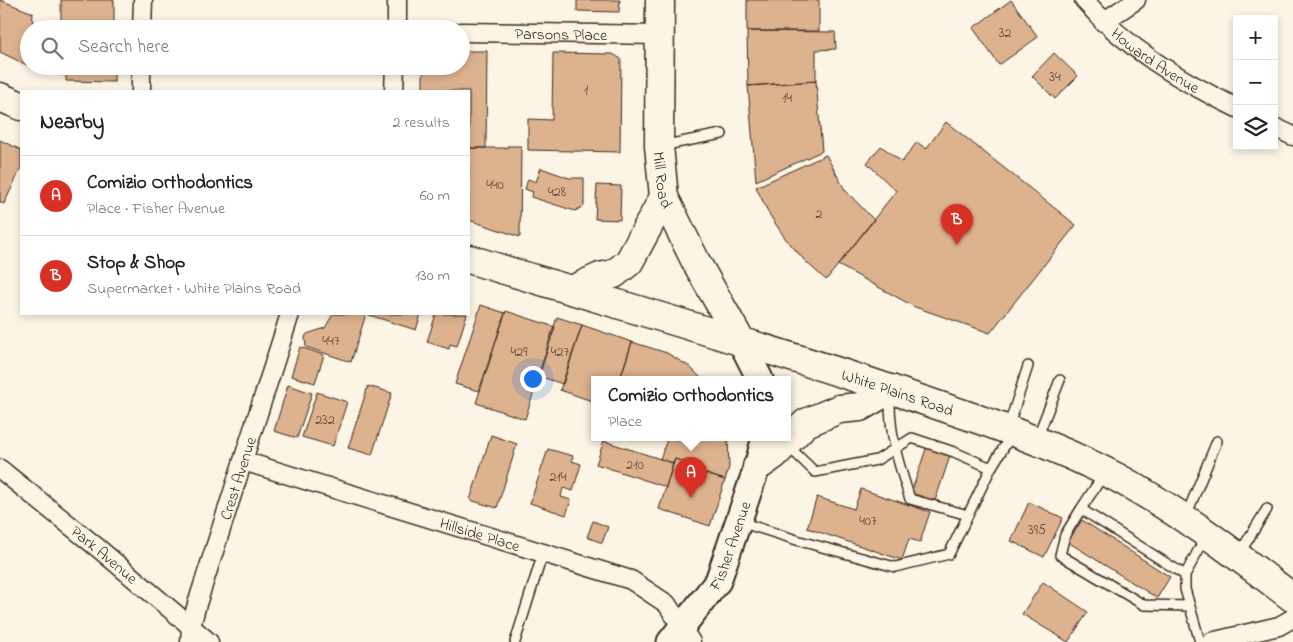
<!DOCTYPE html>
<meta charset="utf-8">
<style>
body{margin:0;font-family:"Indie Flower",sans-serif;background:#f6f6f6;color:#222}
.controls{position:absolute;right:15px;top:15px;display:grid;overflow:hidden;border-radius:0px;box-shadow:0 2px 8px #0003}
.controls button{width:45px;height:45px;display:grid;place-items:center;padding:0;border:0;border-bottom:1px solid #e0e0e0;background:#fff;color:#222;font:25px sans-serif}
.you{position:absolute;left:532px;top:378px;width:18px;height:18px;margin:-12px;border:4px solid #fff;border-radius:50%;background:#1a73e8;box-shadow:0 0 0 8px #1a73e833}
.badge{display:grid;place-items:center;width:32px;height:32px;border-radius:50%;background:#d93025;color:#fff;font-size:16px;font-weight:700}
.pin{position:absolute;translate:-50% -41px;filter:drop-shadow(0 1px 2px #0008)}
.pin::after{content:'';position:absolute;top:26px;width:18px;height:15px;background:inherit;clip-path:polygon(0 0,100% 0,50% 100%)}
.popup{position:absolute;left:591px;top:376px;width:200px;height:65px;box-sizing:border-box;display:grid;place-content:center;border-radius:0px;background:#fff;filter:drop-shadow(0 1px 4px #0005);font-size:16px;white-space:nowrap;color:#767676}
.popup b{font-size:19px;color:#222}
.popup::after{content:'';position:absolute;left:50%;top:100%;margin-left:-10px;border:10px solid transparent;border-top-color:#fff}
.list{margin:0;padding:0;list-style:none}
h2{display:flex;justify-content:space-between;align-items:center;height:65px;margin:0;padding:0 20px;font-size:21px}
h2 small{font-size:16px;font-weight:400;color:#767676}
.list li{display:grid;grid-template-columns:32px 1fr auto;gap:15px;align-items:center;box-sizing:border-box;height:80px;padding:0 20px;border-top:1px solid #e0e0e0}
.list b{display:block;font-size:19px;white-space:nowrap}
.list p{margin:0;font-size:16px;white-space:nowrap;color:#767676}
.list em{font-size:16px;font-style:normal;color:#767676}
.icon{flex:none;width:28px;height:28px;fill:none;stroke:currentColor;stroke-width:2;stroke-linecap:round;stroke-linejoin:round}
.map{position:relative;flex:none;width:1293px;height:642px;overflow:hidden}
.search{position:absolute;background:#fff;box-shadow:0 2px 8px #0003;left:20px;top:20px;width:450px;height:55px;display:flex;align-items:center;gap:12px;box-sizing:border-box;padding:0 18px;border-radius:28px;color:#767676;font-size:19px}
.panel{position:absolute;background:#fff;box-shadow:0 2px 8px #0003;left:20px;top:90px;width:450px;height:225px;border-radius:0px}
.map>svg:first-child{display:block}
.building{fill:#ddb28e;stroke:#3b2a1e}
.lines{fill:none;stroke-linecap:round;stroke-linejoin:round}
.lane-casing{stroke:#3b2a1e;stroke-width:12}
.street-casing{stroke:#3b2a1e;stroke-width:21}
.secondary-casing{stroke:#3b2a1e;stroke-width:29}
.primary-casing{stroke:#3b2a1e;stroke-width:31}
.lane{stroke:#fcf5e5;stroke-width:9}
.street{stroke:#fcf5e5;stroke-width:18}
.secondary{stroke:#fcf5e5;stroke-width:25}
.primary{stroke:#fcf5e5;stroke-width:28}
.labels{text-anchor:middle;stroke-width:4;stroke-linejoin:round;paint-order:stroke}
.number-label{font-size:14px;fill:#644c3a}
.street-label{font-size:16px;fill:#3b2a1e;stroke:#fcf5e5}
</style>
<div class="map">
<svg width="1293" height="642" viewBox="0 0 1293 642">
<rect width="100%" height="100%" fill="#fcf5e5"/>
<filter id="ink" filterUnits="userSpaceOnUse"><feTurbulence type="fractalNoise" baseFrequency=".02" numOctaves="2"/><feDisplacementMap in="SourceGraphic" scale="10" xChannelSelector="R" yChannelSelector="G"/><feConvolveMatrix kernelMatrix="1 2 1 2 8 2 1 2 1" color-interpolation-filters="sRGB"/></filter>
<g filter="url(#ink)">
<path class="building" d="M 0,0 L 33,13 L 32,29 L 29,29 L 29,66 L 0,52 Z
M 61,0 L 114,0 L 114,26 L 109,25 L 109,29 L 61,29 Z
M 577,0 L 620,0 L 619,12 L 577,11 Z
M 747,0 L 819,0 L 819,31 L 747,31 Z
M 1011,0 L 1038,37 L 999,65 L 973,28 Z
M 747,31 L 835,32 L 836,49 L 816,50 L 816,81 L 748,86 Z
M 461,51 L 487,51 L 486,148 L 469,148 L 469,91 L 423,91 L 423,66 L 461,66 Z
M 553,53 L 613,54 L 621,59 L 620,152 L 528,150 L 528,119 L 552,120 Z
M 1054,53 L 1078,76 L 1055,99 L 1032,76 Z
M 60,66 L 114,66 L 114,82 L 66,81 L 66,75 L 60,75 Z
M 816,81 L 822,151 L 756,181 L 748,86 Z
M 946,122 L 1076,225 L 990,333 L 915,307 L 838,265 L 896,191 L 867,163 L 881,146 L 902,162 L 917,142 L 926,149 Z
M 0,140 L 21,150 L 21,168 L 4,204 L 0,202 Z
M 507,146 L 521,146 L 520,237 L 469,220 L 469,148 L 507,148 Z
M 826,155 L 845,190 L 874,220 L 826,280 L 805,261 L 785,238 L 769,214 L 756,187 Z
M 541,168 L 569,178 L 584,178 L 584,206 L 575,211 L 531,197 L 533,192 L 525,189 L 528,179 L 536,182 Z
M 597,185 L 621,186 L 620,220 L 595,219 Z
M 481,305 L 505,313 L 479,391 L 455,384 Z
M 506,311 L 555,327 L 525,419 L 476,403 Z
M 333,314 L 366,314 L 351,362 L 306,347 L 305,337 L 307,334 L 325,328 Z
M 366,314 L 421,314 L 416,330 Z
M 436,314 L 467,314 L 457,346 L 450,344 L 449,349 L 427,342 Z
M 557,317 L 582,325 L 563,384 L 538,376 Z
M 582,325 L 632,342 L 620,379 L 595,379 L 595,402 L 560,390 Z
M 632,342 L 667,353 L 690,367 L 702,379 L 620,379 Z
M 300,347 L 324,355 L 315,383 L 291,376 Z
M 288,385 L 312,393 L 297,438 L 274,431 Z
M 368,386 L 392,393 L 372,455 L 348,448 Z
M 317,392 L 347,402 L 333,446 L 302,437 Z
M 491,435 L 517,444 L 497,508 L 470,500 Z
M 668,437 L 677,440 L 678,437 L 728,437 L 729,467 L 725,480 L 703,473 L 704,469 L 675,459 L 673,463 L 660,459 Z
M 604,441 L 673,463 L 666,487 L 596,464 Z
M 927,446 L 951,453 L 935,501 L 911,493 Z
M 548,449 L 573,456 L 572,461 L 581,464 L 573,491 L 563,488 L 561,497 L 571,500 L 566,515 L 530,503 Z
M 675,459 L 704,469 L 703,473 L 725,480 L 710,526 L 659,509 Z
M 861,489 L 930,512 L 920,542 L 909,539 L 902,560 L 807,528 L 817,497 L 854,509 Z
M 1029,502 L 1063,518 L 1044,557 L 1011,541 Z
M 1082,520 L 1170,577 L 1157,598 L 1068,542 Z
M 593,521 L 608,527 L 602,543 L 587,537 Z
M 1043,582 L 1088,612 L 1068,642 L 1022,614 Z"/>
<g class="lines">
<g class="lane-casing">
<path id="lane" d="M 661,146 L 722,134
M 890,395 C 889,434 898,462 910,499 L 968,515
M 1008,428 L 1028,366
M 1037,438 L 1060,380
M 788,446 L 815,472 L 877,460 L 912,438 L 954,452 L 991,468 L 1012,434
M 1081,509 L 1104,474
M 1186,516 L 1217,441
M 740,522 L 800,541 L 895,567 L 949,554 L 991,468
M 1239,554 L 1267,509
M 1185,575 L 1081,509 L 1065,535 L 1060,555 L 1144,605 L 1190,606
M 515,642 L 543,553
M 1200,642 L 1185,589 L 1185,575 L 1206,536"/>
</g>
<g class="street-casing">
<g id="street">
<path id="s1" d="M 1084,0 C 1126,48 1179,80 1237,108"/>
<path d="M 1103,22 L 1136,0"/>
<path d="M 142,29 L 143,0"/>
<path d="M 397,29 L 397,0"/>
<path id="s2" d="M 461,32 L 659,35"/>
<path d="M 141,91 L 141,66"/>
<path d="M 394,91 L 395,66"/>
<path d="M 1274,127 L 1293,136"/>
<path id="s3" d="M 243,461 L 631,580 L 667,604 L 691,642"/>
<path id="s4" d="M 0,469 L 98,548 L 209,642"/>
<path id="s5" d="M 190,642 L 191,626 L 197,604 L 290,314"/>
<path d="M 1211,642 L 1279,626 L 1293,618"/>
</g>
</g>
<g class="secondary-casing">
<g id="secondary">
<path d="M 740,340 L 760,379"/>
<path id="s6" d="M 670,642 L 718,581 L 757,467 L 765,437"/>
</g>
</g>
<g class="primary-casing">
<g id="primary">
<path id="s7" d="M 660,0 L 659,146 L 664,197 L 695,260 L 740,340"/>
<path d="M 0,97 L 21,106"/>
<path id="s8" d="M 469,259 C 605,301 743,340 878,385 C 960,413 1042,438 1118,478 C 1181,512 1236,555 1293,598"/>
<path d="M 572,290 L 600,277 L 614,274 L 629,262 L 664,197"/>
<path d="M 757,467 L 774,455 L 806,423 L 839,409 L 860,407 L 891,389"/>
</g>
</g>
<use href="#lane" class="lane"/>
<use href="#street" class="street"/>
<use href="#secondary" class="secondary"/>
<use href="#primary" class="primary"/>
</g>
</g>
<g class="labels">
<g class="number-label">
<text x="1005" y="37">32</text>
<text x="1055" y="81">34</text>
<text x="586" y="94">1</text>
<text x="787" y="102">14</text>
<text x="495" y="189">440</text>
<text x="557" y="196">428</text>
<text x="819" y="218">2</text>
<text x="331" y="345">447</text>
<text x="519" y="356">429</text>
<text x="560" y="356">427</text>
<text x="325" y="424">232</text>
<text x="635" y="469">210</text>
<text x="558" y="481">214</text>
<text x="868" y="525">407</text>
<text x="1037" y="534">395</text>
</g>
<g class="street-label">
<text dy="6" stroke="none"><textPath href="#s2" startOffset="100">Parsons Place</textPath></text>
<text dy="6" stroke="none"><textPath href="#s1" startOffset="94">Howard Avenue</textPath></text>
<text dy="6" stroke="none"><textPath href="#s7" startOffset="180">Mill Road</textPath></text>
<text dy="6" stroke="none"><textPath href="#s8" startOffset="449">White Plains Road</textPath></text>
<text dy="6" stroke="none"><textPath href="#s5" startOffset="171">Crest Avenue</textPath></text>
<text dy="6" stroke="none"><textPath href="#s3" startOffset="248">Hillside Place</textPath></text>
<text dy="6" stroke="none"><textPath href="#s6" startOffset="115">Fisher Avenue</textPath></text>
<text dy="6" stroke="none"><textPath href="#s4" startOffset="135">Park Avenue</textPath></text>
</g>
</g>
</svg>
<div class="controls">
<button>+</button>
<button>−</button>
<button><svg class="icon" aria-label="layers" viewBox="0 0 24 24"><path d="M12 4l9 5-9 5-9-5zM3 14l9 5 9-5"/></svg></button>
</div>
<div class="you"></div>
<div class="pin badge" style="left:691px;top:498px">A</div>
<div class="popup"><b>Comizio Orthodontics</b>Place</div>
<div class="pin badge" style="left:957px;top:245px">B</div>
<div class="search"><svg class="icon" aria-label="search" viewBox="0 0 24 24"><circle cx="10" cy="10" r="6"/><path d="M15 15l6 6"/></svg>Search here</div>
<section class="panel">
<h2>Nearby<small>2 results</small></h2>
<ul class="list">
<li><span class="badge">A</span><div><b>Comizio Orthodontics</b><p>Place · Fisher Avenue</p></div><em>60 m</em></li>
<li><span class="badge">B</span><div><b>Stop &amp; Shop</b><p>Supermarket · White Plains Road</p></div><em>130 m</em></li>
</ul>
</section>
</div>
